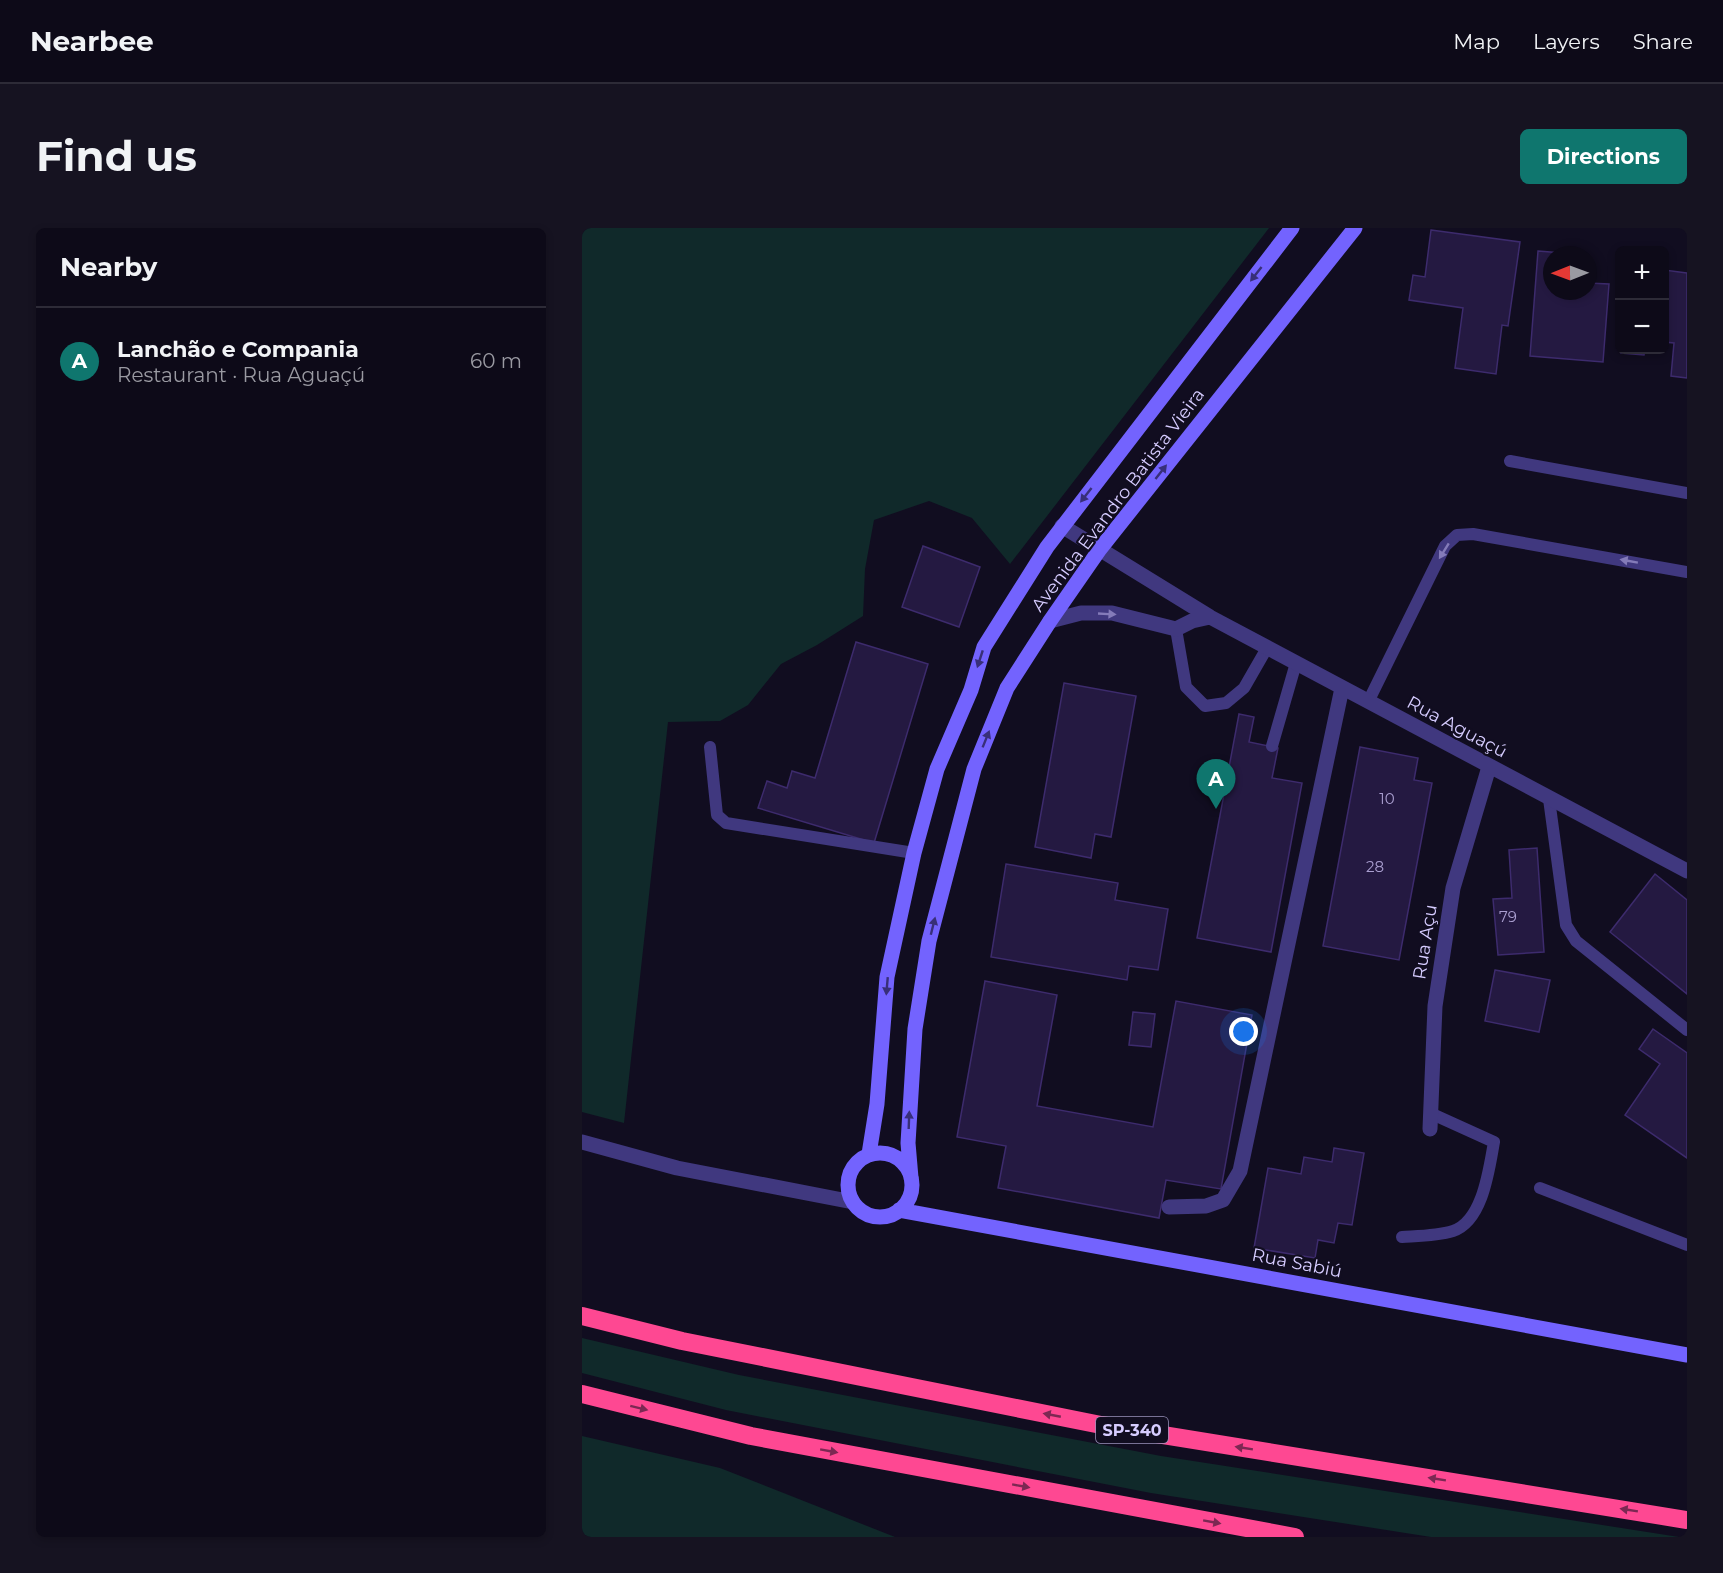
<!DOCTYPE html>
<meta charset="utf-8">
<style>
body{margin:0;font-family:Montserrat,sans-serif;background:#161321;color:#f1f3f6}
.controls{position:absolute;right:18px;top:18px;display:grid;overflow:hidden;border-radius:9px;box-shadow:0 3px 9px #0003}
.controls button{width:54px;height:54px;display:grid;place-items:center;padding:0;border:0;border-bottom:2px solid #2d2b37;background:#0d0a18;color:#f1f3f6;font:30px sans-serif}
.compass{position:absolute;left:961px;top:18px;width:54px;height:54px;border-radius:50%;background:#0d0a18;box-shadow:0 3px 9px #0003;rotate:269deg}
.you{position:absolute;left:662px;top:804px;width:21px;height:21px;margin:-15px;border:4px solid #fff;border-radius:50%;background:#1a73e8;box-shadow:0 0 0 9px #1a73e833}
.badge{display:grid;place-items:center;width:39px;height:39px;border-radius:50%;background:#0f766e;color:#fff;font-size:20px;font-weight:700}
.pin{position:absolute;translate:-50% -50px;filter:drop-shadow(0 2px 3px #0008)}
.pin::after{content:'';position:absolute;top:32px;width:21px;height:18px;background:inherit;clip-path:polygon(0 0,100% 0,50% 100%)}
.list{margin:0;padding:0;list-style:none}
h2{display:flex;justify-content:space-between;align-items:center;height:78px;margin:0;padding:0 24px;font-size:26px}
h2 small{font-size:20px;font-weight:400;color:#9a9aa2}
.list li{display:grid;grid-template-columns:39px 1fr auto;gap:18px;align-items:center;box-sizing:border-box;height:108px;padding:0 24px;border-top:2px solid #2d2b37}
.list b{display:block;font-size:22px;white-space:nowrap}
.list p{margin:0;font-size:20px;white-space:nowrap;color:#9a9aa2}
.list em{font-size:20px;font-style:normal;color:#9a9aa2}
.map{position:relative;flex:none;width:1105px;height:1309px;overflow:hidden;border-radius:9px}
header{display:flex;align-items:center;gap:36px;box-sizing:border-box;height:84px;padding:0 30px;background:#0d0a18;border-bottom:2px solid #2d2b37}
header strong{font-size:28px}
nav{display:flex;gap:33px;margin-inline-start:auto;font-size:21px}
.intro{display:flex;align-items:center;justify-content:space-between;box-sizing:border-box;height:144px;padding:0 36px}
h1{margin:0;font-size:42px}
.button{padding:15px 27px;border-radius:9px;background:#0f766e;color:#fff;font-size:21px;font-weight:700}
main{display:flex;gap:36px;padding:0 36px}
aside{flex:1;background:#0d0a18;border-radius:9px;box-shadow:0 3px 9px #0003}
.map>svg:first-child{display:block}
.green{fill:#10292a}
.building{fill:#241941;stroke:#3d2b6d;stroke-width:1.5}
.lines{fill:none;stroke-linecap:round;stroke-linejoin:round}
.lane{stroke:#40387f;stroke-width:12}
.street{stroke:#40387f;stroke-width:15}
.secondary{stroke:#7363fe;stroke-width:15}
.highway{stroke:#fe4892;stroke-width:18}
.oneway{fill:#382f79}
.oneway2{fill:#847bb9}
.oneway3{fill:#7c2853}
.labels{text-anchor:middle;stroke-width:4.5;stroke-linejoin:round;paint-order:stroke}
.number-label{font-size:15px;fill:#aa9fd0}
.shield{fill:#110d20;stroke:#9b93bc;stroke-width:1.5}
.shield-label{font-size:16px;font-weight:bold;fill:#d6ccff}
.street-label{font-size:18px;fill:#d6ccff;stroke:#110d20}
</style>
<header>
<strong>Nearbee</strong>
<nav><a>Map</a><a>Layers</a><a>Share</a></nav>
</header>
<div class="intro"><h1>Find us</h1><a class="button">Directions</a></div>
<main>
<aside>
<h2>Nearby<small></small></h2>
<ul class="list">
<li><span class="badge">A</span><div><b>Lanchão e Compania</b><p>Restaurant · Rua Aguaçú</p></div><em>60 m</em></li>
</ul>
</aside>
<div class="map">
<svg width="1105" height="1309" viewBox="0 0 1105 1309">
<rect width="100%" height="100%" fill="#110d20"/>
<path class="green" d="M 0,0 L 687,0 L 428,336 L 390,290 L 347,273 L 292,292 L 283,341 L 281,388 L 235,417 L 199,436 L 166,477 L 138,493 L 86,494 L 42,895 L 0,884 Z
M 0,1110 L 157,1147 L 579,1228 L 1097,1309 L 849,1309 L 569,1265 L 144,1182 L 0,1145 Z
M 0,1208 L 138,1240 L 313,1309 L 0,1309 Z"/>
<path class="building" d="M 849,2 L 938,14 L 926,98 L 920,97 L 914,146 L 873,140 L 881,80 L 827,72 L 831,47 L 843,49 Z
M 956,23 L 993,26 L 970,27 L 970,63 L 1006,63 L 1006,55 L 1027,56 L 1021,134 L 948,128 Z
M 1082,42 L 1105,45 L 1105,150 L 1089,148 L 1092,115 L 1082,114 Z
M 1039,122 L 1063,122 L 1062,127 L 1039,125 Z
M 341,318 L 398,339 L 377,399 L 320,379 Z
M 274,414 L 346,436 L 292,615 L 176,580 L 185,553 L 205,560 L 210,543 L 233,550 Z
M 482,455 L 554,468 L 529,609 L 513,606 L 509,630 L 453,619 Z
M 657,486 L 672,489 L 667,514 L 696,520 L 690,550 L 720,555 L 689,724 L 615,710 Z
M 778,519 L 836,530 L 832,552 L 850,555 L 817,732 L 741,718 Z
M 955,620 L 962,724 L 916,727 L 911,671 L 930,670 L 927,622 Z
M 424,636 L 536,655 L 533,672 L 586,681 L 576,742 L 547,738 L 545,752 L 409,729 Z
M 1073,646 L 1105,672 L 1105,766 L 1028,704 Z
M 913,742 L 968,752 L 957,804 L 903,793 Z
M 403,753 L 475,767 L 455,878 L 571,899 L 594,773 L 670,787 L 639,961 L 584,952 L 577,990 L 416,960 L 424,918 L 375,909 Z
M 551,784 L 573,786 L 569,819 L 547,817 Z
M 1071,801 L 1105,825 L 1105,930 L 1043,887 L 1078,836 L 1057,821 Z
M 752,920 L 782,925 L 770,997 L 756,995 L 752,1015 L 736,1012 L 733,1030 L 672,1020 L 686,940 L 719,946 L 722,929 L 750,934 Z"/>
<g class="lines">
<path class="lane" d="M 928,233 L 1105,265
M 594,401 L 604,459 L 623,478 L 644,475 L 662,460 L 685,420
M 786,474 L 863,318 L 875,307 L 891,306 L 1105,344
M 690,518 L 714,435
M 128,519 L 135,587 L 144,595 L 332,625
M 967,571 L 984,697 L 994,713 L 1105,802
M 958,960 L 1105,1017
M 820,1009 C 836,1008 855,1008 871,1003 C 901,993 907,941 912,914 L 848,885"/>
<path class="street" d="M 480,298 L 628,389 L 1105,643
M 468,393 L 499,385 L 530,385 L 594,401 L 610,393 L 628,389
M 848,901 L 853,778 L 871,660 L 907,539
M 0,914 L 95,940 L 271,974
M 587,979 L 624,978 L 641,972 L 658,943 L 760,460"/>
<path class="secondary" d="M266 957a32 32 0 1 1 64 0a32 32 0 1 1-64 0Z
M 287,926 L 295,876 L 305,749 L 332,625 L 355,541 L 389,462 L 402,419 L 465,319 L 710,0
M 329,950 L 326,915 L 333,801 L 347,713 L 392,541 L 425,460 L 468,393 L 518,321 L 773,0
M 317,982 L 1105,1127"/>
<path class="highway" d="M 0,1088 L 100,1113 L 519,1197 L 1105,1292
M 0,1166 L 169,1208 L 713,1309"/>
</g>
<defs><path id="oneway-solid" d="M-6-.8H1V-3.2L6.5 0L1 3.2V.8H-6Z" transform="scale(1.5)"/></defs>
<g class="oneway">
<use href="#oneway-solid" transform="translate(674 46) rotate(128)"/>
<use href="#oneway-solid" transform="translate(579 244) rotate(-52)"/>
<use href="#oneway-solid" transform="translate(504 267) rotate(128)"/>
<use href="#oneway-solid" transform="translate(398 431) rotate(108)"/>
<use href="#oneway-solid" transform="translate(404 511) rotate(-68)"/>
<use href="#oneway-solid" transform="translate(351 698) rotate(-76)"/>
<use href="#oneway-solid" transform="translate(305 758) rotate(95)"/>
<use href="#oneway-solid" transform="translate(327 892) rotate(-88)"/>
</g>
<g class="oneway2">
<use href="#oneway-solid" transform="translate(862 323) rotate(122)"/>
<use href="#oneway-solid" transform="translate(1047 333) rotate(-170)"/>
<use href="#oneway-solid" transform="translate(525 386) rotate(3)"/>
</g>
<g class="oneway3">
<use href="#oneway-solid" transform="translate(57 1180) rotate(14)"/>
<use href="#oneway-solid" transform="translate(470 1187) rotate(-169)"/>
<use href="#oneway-solid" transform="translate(662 1220) rotate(-171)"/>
<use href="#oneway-solid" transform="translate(247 1223) rotate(10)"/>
<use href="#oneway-solid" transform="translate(855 1251) rotate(-171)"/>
<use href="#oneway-solid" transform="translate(439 1258) rotate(10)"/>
<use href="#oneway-solid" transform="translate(1047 1282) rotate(-171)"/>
<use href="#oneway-solid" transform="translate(630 1294) rotate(10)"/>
</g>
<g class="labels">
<g class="number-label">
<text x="805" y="576">10</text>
<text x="793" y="644">28</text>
<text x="926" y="694">79</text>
</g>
<rect class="shield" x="514" y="1189" width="72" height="26" rx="4.5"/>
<g class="shield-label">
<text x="550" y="1208">SP-340</text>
</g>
<g class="street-label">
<text transform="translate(536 272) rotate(-53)" y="6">Avenida Evandro Batista Vieira</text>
<text transform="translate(875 499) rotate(28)" y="6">Rua Aguaçú</text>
<text transform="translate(843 714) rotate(-81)" y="6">Rua Açu</text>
<text transform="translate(715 1035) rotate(11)" y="6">Rua Sabiú</text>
</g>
</g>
</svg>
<div class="controls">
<button>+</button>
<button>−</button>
</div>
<svg class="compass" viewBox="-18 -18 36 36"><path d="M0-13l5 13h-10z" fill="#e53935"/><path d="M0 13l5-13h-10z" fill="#9a9aa2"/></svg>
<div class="you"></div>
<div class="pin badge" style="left:634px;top:581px">A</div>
</div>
</main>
